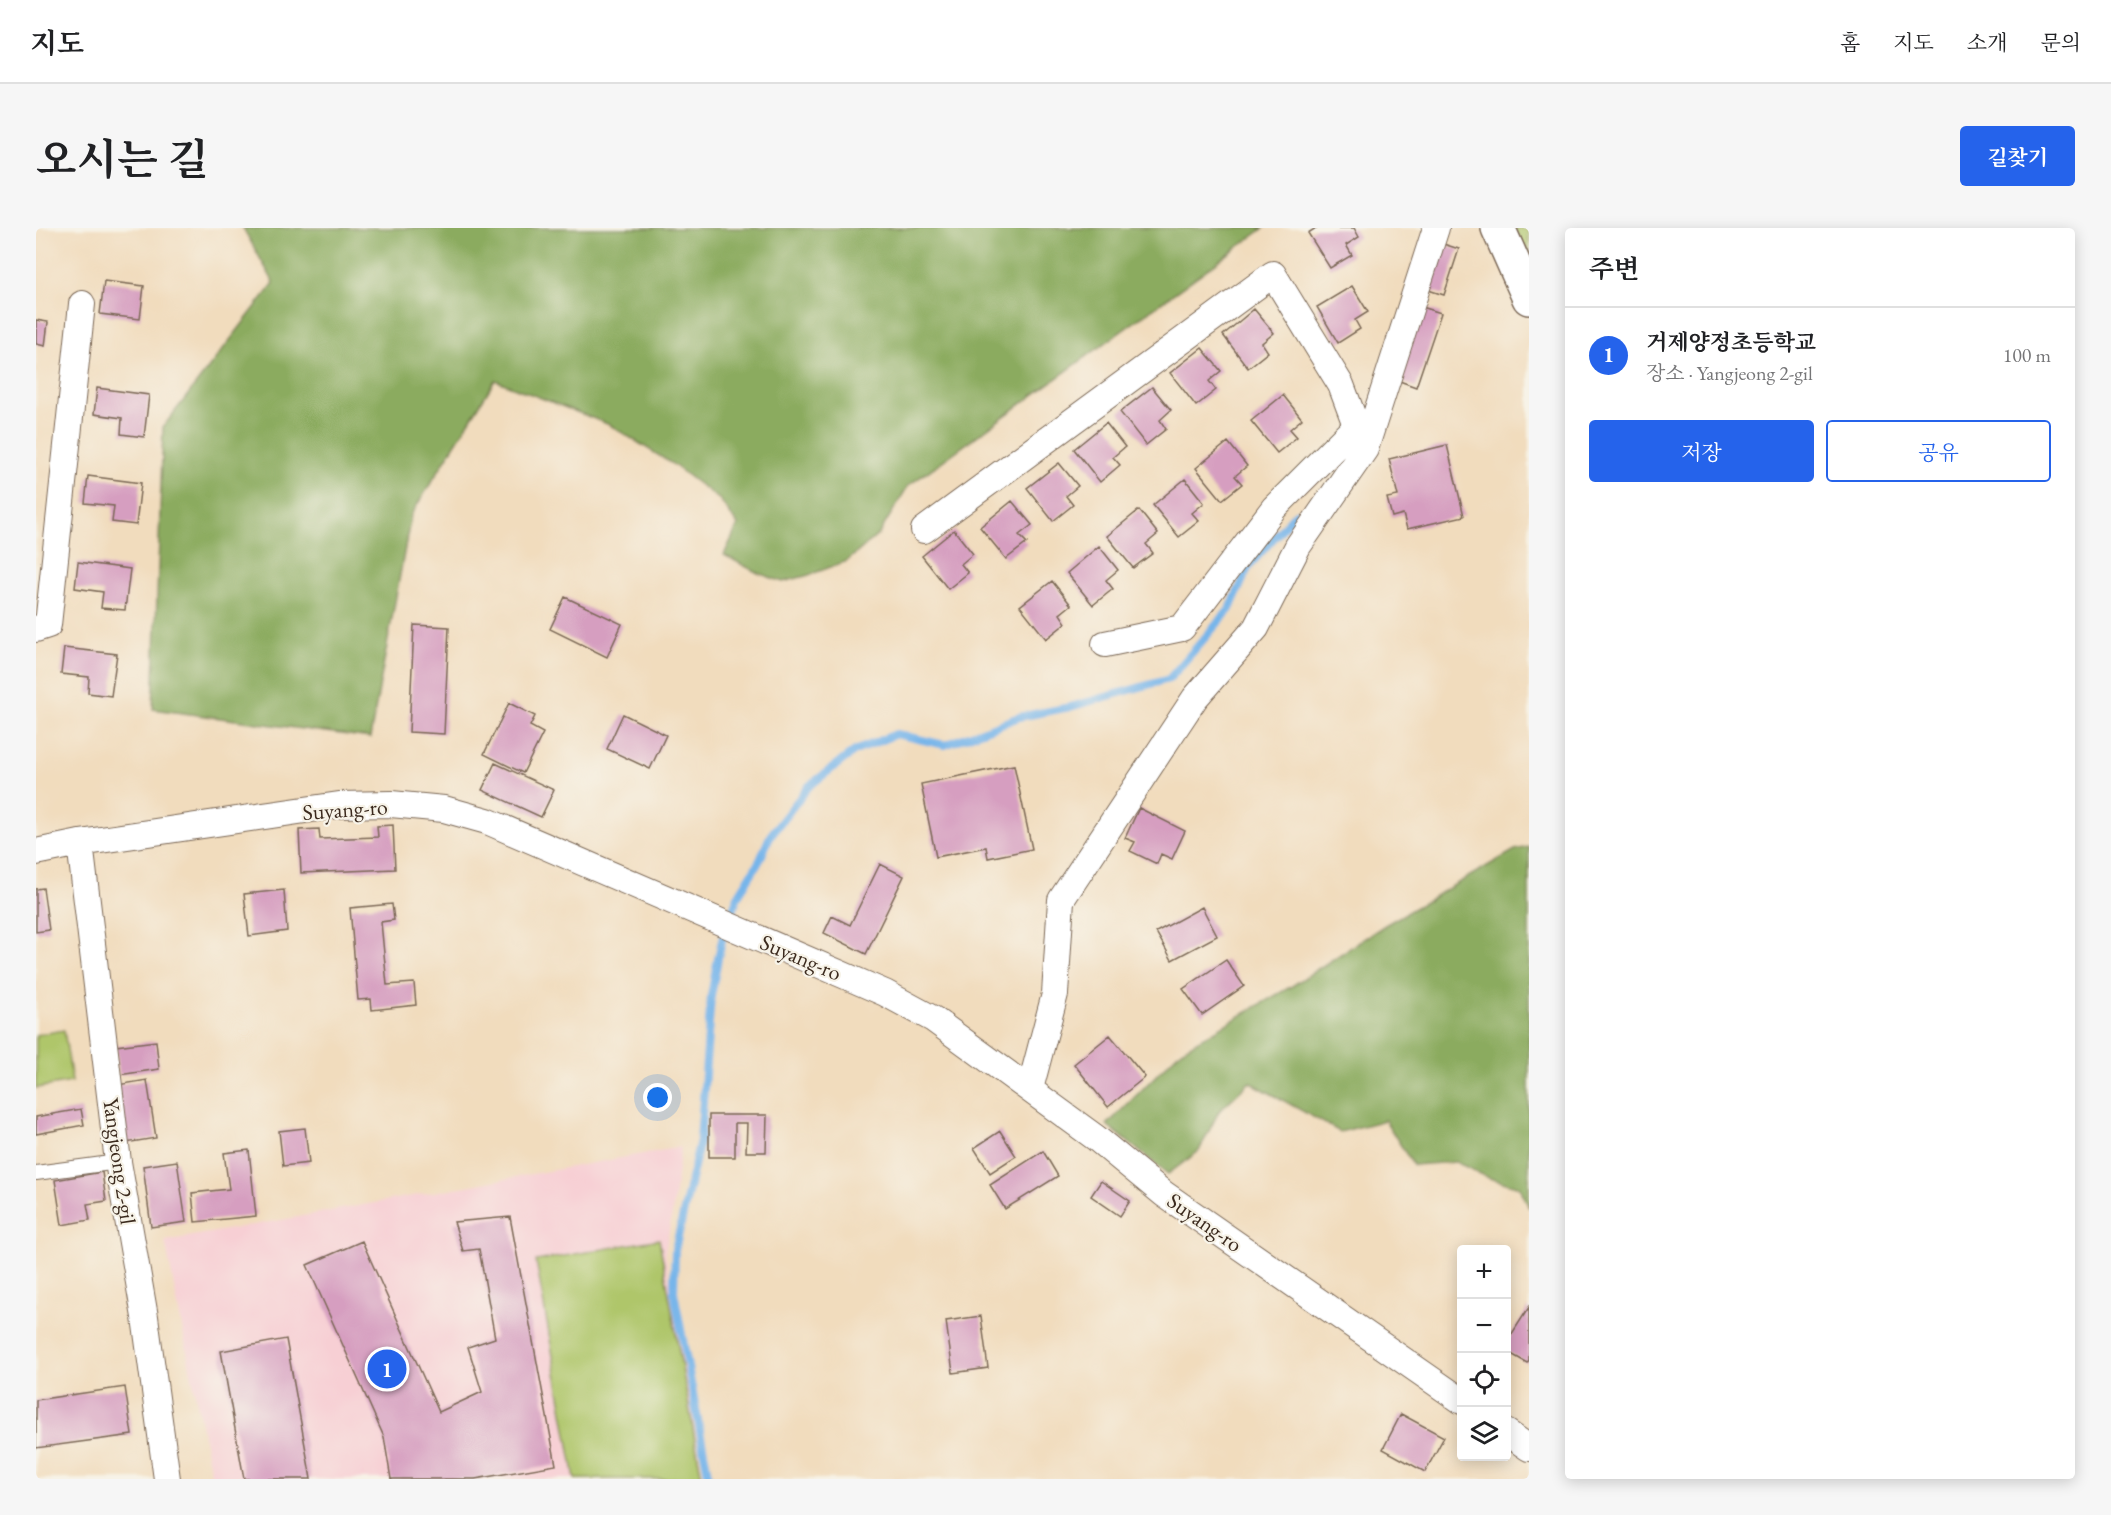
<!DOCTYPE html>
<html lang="ko">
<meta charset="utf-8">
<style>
body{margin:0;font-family:"EB Garamond","Noto Serif KR",serif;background:#f6f6f6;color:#202124}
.controls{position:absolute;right:18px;bottom:18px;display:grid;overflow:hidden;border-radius:6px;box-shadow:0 3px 15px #0003}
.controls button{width:54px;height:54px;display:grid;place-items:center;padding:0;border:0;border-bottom:2px solid #e0e0e0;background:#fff;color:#202124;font:30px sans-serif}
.you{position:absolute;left:622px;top:870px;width:21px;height:21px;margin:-15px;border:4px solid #fff;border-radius:50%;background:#1a73e8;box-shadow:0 0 0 9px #1a73e833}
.badge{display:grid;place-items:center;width:39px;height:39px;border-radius:50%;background:#2563eb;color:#fff;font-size:20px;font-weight:700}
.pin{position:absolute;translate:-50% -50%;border:3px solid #fff;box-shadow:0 2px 6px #0006}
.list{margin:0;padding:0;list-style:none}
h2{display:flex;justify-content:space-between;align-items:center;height:78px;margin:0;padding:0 24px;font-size:26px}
h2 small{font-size:20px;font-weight:400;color:#757577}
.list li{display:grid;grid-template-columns:39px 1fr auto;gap:18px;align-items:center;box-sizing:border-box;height:96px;padding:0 24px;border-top:2px solid #e0e0e0}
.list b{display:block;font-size:22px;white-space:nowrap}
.list p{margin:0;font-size:20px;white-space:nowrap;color:#757577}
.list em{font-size:20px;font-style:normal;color:#757577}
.actions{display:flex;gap:12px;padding:18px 24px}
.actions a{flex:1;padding:14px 0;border:2px solid #2563eb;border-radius:6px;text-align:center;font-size:21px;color:#2563eb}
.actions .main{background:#2563eb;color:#fff}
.icon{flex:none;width:33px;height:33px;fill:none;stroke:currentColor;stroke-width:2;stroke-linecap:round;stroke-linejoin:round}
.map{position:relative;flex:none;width:1493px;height:1251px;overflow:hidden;border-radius:6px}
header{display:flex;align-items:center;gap:36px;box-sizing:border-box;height:84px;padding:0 30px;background:#fff;border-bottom:2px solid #e0e0e0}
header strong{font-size:28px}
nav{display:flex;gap:33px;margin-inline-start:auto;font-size:21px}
.intro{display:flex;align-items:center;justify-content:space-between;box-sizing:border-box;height:144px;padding:0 36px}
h1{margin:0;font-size:42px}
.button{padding:15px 27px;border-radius:6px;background:#2563eb;color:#fff;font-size:21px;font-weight:700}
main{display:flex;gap:36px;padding:0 36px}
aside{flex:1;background:#fff;border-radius:6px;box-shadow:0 3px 15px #0003}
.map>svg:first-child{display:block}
.built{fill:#f7cfd4}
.green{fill:#afc66b;stroke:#757844;stroke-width:1.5}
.forest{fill:#8bab5f;stroke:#636a3e;stroke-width:1.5}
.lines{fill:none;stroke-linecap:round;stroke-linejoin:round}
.stream{stroke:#77b5ea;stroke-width:8}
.building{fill:#d69ec0}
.service-casing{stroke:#7b6856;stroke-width:16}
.minor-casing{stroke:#7b6856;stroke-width:28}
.trunk-casing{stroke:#7b6856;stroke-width:36}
.service{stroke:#fff;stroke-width:14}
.minor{stroke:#fff;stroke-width:26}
.trunk{stroke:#fff;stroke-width:33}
.labels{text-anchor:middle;stroke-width:4.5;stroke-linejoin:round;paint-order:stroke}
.street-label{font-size:22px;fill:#3b2a1e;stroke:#f7f3e8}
</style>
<header>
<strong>지도</strong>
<nav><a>홈</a><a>지도</a><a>소개</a><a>문의</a></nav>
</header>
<div class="intro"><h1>오시는 길</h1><a class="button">길찾기</a></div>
<main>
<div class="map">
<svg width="1493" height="1251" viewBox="0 0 1493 1251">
<rect width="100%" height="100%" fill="#f7f3e8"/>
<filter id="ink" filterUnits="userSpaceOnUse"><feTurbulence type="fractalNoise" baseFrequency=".0167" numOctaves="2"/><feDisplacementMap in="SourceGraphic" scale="12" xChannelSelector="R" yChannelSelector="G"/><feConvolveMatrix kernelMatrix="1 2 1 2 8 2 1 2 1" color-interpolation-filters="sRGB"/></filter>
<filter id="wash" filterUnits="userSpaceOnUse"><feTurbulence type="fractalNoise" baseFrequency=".008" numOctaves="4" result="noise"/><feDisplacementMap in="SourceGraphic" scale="24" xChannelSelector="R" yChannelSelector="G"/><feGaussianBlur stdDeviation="1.35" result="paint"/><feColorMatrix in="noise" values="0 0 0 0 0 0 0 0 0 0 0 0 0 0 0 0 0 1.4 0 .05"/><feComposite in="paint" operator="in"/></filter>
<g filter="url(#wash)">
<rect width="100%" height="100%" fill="#f1dcbd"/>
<path class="built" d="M 645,919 L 635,993 L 629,1024 L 667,1251 L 176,1251 L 129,1013 Z"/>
<path class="green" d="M 1478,0 L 1493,0 L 1493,26 Z
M 28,802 L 36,854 L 0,860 L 0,807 Z
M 623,1011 L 666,1251 L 539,1251 L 500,1033 Z"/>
<path class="forest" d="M 207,0 L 1228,0 L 872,258 L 843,306 L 811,333 L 773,347 L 747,354 L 722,345 L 688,327 L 702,297 L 684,272 L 635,235 L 574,197 L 459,152 L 375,287 L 334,510 L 117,481 L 127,199 L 238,55 Z
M 1493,619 L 1493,980 L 1484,959 L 1453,950 L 1420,934 L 1377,937 L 1349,892 L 1304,904 L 1214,854 L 1183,883 L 1163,923 L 1132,946 L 1071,897 L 1145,822 L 1256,758 L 1349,697 L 1479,622 Z"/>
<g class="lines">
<path class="stream" d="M 673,1251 L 638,1064 L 639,1022 L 664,912 L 675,768 L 682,730 L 687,708 L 702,668 L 724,632 L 734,608 L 773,558 L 819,523 L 860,506 L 909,517 L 983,489 L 1034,479 L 1133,451 L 1194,381 L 1213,338 L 1260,285"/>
</g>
<g id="blocks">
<path class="building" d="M 1280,0 L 1318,0 L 1323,9 L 1310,17 L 1316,27 L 1294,40 L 1272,5 Z
M 1401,14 L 1423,21 L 1408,67 L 1386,60 Z
M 68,53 L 108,58 L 104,91 L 64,86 Z
M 1316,58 L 1332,84 L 1319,92 L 1324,101 L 1302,115 L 1281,79 Z
M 1383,78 L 1405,85 L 1380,159 L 1358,151 Z
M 1218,81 L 1238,105 L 1226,115 L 1232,124 L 1212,140 L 1187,107 Z
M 0,92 L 12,94 L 9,118 L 0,116 Z
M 1166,120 L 1185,143 L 1173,153 L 1180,162 L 1160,178 L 1134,145 Z
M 1116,159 L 1135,182 L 1124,192 L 1130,201 L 1110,217 L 1084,184 Z
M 61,160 L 113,167 L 108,209 L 85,206 L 86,190 L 58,186 Z
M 1247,167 L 1266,191 L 1254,201 L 1261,209 L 1241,225 L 1215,193 Z
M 1070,195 L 1089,219 L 1077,229 L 1084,237 L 1064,254 L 1038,221 Z
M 1192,214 L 1211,238 L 1199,248 L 1206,256 L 1186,272 L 1160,240 Z
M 1411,217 L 1428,288 L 1371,301 L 1367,286 L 1356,289 L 1351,270 L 1362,268 L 1353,231 Z
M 1023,235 L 1042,258 L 1030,268 L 1037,277 L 1017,293 L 991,260 Z
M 52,248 L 105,255 L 100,297 L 76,294 L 78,278 L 49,275 Z
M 1149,251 L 1168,275 L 1156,285 L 1163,293 L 1143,309 L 1117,277 Z
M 976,273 L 996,297 L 983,307 L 991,315 L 970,331 L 944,299 Z
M 1103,282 L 1122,306 L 1110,316 L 1117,325 L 1097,340 L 1071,308 Z
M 918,302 L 937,326 L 925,336 L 932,345 L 912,361 L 886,328 Z
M 1063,318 L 1082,342 L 1070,352 L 1077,361 L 1057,377 L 1031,345 Z
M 42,334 L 94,341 L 89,382 L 65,380 L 67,364 L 39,360 Z
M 1016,353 L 1035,377 L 1024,386 L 1030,395 L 1010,411 L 984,378 Z
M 529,369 L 586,396 L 571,429 L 514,401 Z
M 378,397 L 413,399 L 408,506 L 373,504 Z
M 28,420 L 81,426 L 75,468 L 52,465 L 53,449 L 25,446 Z
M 473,475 L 499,488 L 494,498 L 507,505 L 487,545 L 448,526 Z
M 587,486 L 630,507 L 614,541 L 571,521 Z
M 459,535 L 518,562 L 505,589 L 446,562 Z
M 978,537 L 996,621 L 952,630 L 950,619 L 900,629 L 885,556 Z
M 1103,580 L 1149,603 L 1136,631 L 1125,626 L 1121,636 L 1094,623 L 1099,614 L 1089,610 Z
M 357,597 L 359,641 L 265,645 L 263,602 L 283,601 L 284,611 L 342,609 L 341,598 Z
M 844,636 L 868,648 L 830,726 L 788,705 L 796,688 L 814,697 Z
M 7,660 L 13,702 L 0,704 L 0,661 Z
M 248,662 L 251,703 L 213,708 L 208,666 Z
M 356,676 L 358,692 L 345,694 L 351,757 L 378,755 L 380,777 L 336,782 L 335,771 L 322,772 L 314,680 Z
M 1166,679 L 1181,708 L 1136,732 L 1120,704 Z
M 1190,732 L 1208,758 L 1166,787 L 1147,761 Z
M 1074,807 L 1109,849 L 1072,879 L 1038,836 Z
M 120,813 L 123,841 L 83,847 L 80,818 Z
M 111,852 L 120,910 L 90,915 L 81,857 Z
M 45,881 L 48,897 L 0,906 L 0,889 Z
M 673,887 L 731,887 L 730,924 L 710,924 L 711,895 L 699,895 L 699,929 L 673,929 Z
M 269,900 L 273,935 L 247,938 L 243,903 Z
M 964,903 L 980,928 L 954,945 L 938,920 Z
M 213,922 L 220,988 L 159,994 L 156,965 L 193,961 L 188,925 Z
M 1007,923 L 1022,948 L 969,981 L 954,957 Z
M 141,933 L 150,994 L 115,999 L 107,938 Z
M 66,944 L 70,973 L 51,976 L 54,992 L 26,997 L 19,952 Z
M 1065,953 L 1094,973 L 1084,988 L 1055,968 Z
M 474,989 L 520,1237 L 439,1251 L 355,1251 L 348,1209 L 271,1037 L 326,1013 L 403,1184 L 446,1164 L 432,1119 L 459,1110 L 443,1021 L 427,1023 L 418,994 Z
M 1493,1079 L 1493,1132 L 1491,1135 L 1470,1123 L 1470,1115 Z
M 945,1088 L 952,1140 L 917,1145 L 910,1093 Z
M 250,1111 L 275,1251 L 208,1251 L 185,1123 Z
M 89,1159 L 96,1207 L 0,1220 L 0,1172 Z
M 1365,1186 L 1408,1209 L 1389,1244 L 1347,1221 Z"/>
</g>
</g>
<g filter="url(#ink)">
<use href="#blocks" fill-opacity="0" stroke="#7b6856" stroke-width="1.5"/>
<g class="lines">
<g class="service-casing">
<path id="service" d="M 0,945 L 82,934"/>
</g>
<g class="minor-casing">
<path id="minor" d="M 888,302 L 1237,46 L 1305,157 L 1329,221
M 0,401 L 12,397 L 46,76
M 1069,416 L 1146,400 L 1238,280 L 1320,198
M 44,615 L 82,934 L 109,1089 L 131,1251
M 0,624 L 44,615 L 303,577 L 355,576 L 408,581 L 451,593 L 849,765 L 897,791 L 1060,910 L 1128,966 L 1426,1173
M 994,861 L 1019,766 L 1025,672 L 1159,470 L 1220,400 L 1262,318 L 1329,221 L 1400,0
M 1470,1204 L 1493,1220"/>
</g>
<g class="trunk-casing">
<path id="trunk" d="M 1462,0 L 1493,70"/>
</g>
<use href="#service" class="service"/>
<use href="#minor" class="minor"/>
<use href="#trunk" class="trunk"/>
</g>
</g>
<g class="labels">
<g class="street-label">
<text transform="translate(309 581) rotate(-4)" y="8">Suyang-ro</text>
<text transform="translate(765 729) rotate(23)" y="8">Suyang-ro</text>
<text transform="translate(84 933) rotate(82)" y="8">Yangjeong 2-gil</text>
<text transform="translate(1169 994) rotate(35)" y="8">Suyang-ro</text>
</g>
</g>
</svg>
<div class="controls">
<button>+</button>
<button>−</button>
<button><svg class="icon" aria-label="locate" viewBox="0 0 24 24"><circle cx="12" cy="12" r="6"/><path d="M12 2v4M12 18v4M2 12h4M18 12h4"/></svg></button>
<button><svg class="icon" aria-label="layers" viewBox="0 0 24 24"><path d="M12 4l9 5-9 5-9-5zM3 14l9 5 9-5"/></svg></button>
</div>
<div class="you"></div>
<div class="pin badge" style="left:351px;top:1141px">1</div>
</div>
<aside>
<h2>주변<small></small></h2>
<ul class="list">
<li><span class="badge">1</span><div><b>거제양정초등학교</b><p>장소 · Yangjeong 2-gil</p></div><em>100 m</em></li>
</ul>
<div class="actions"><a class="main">저장</a><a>공유</a></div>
</aside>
</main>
